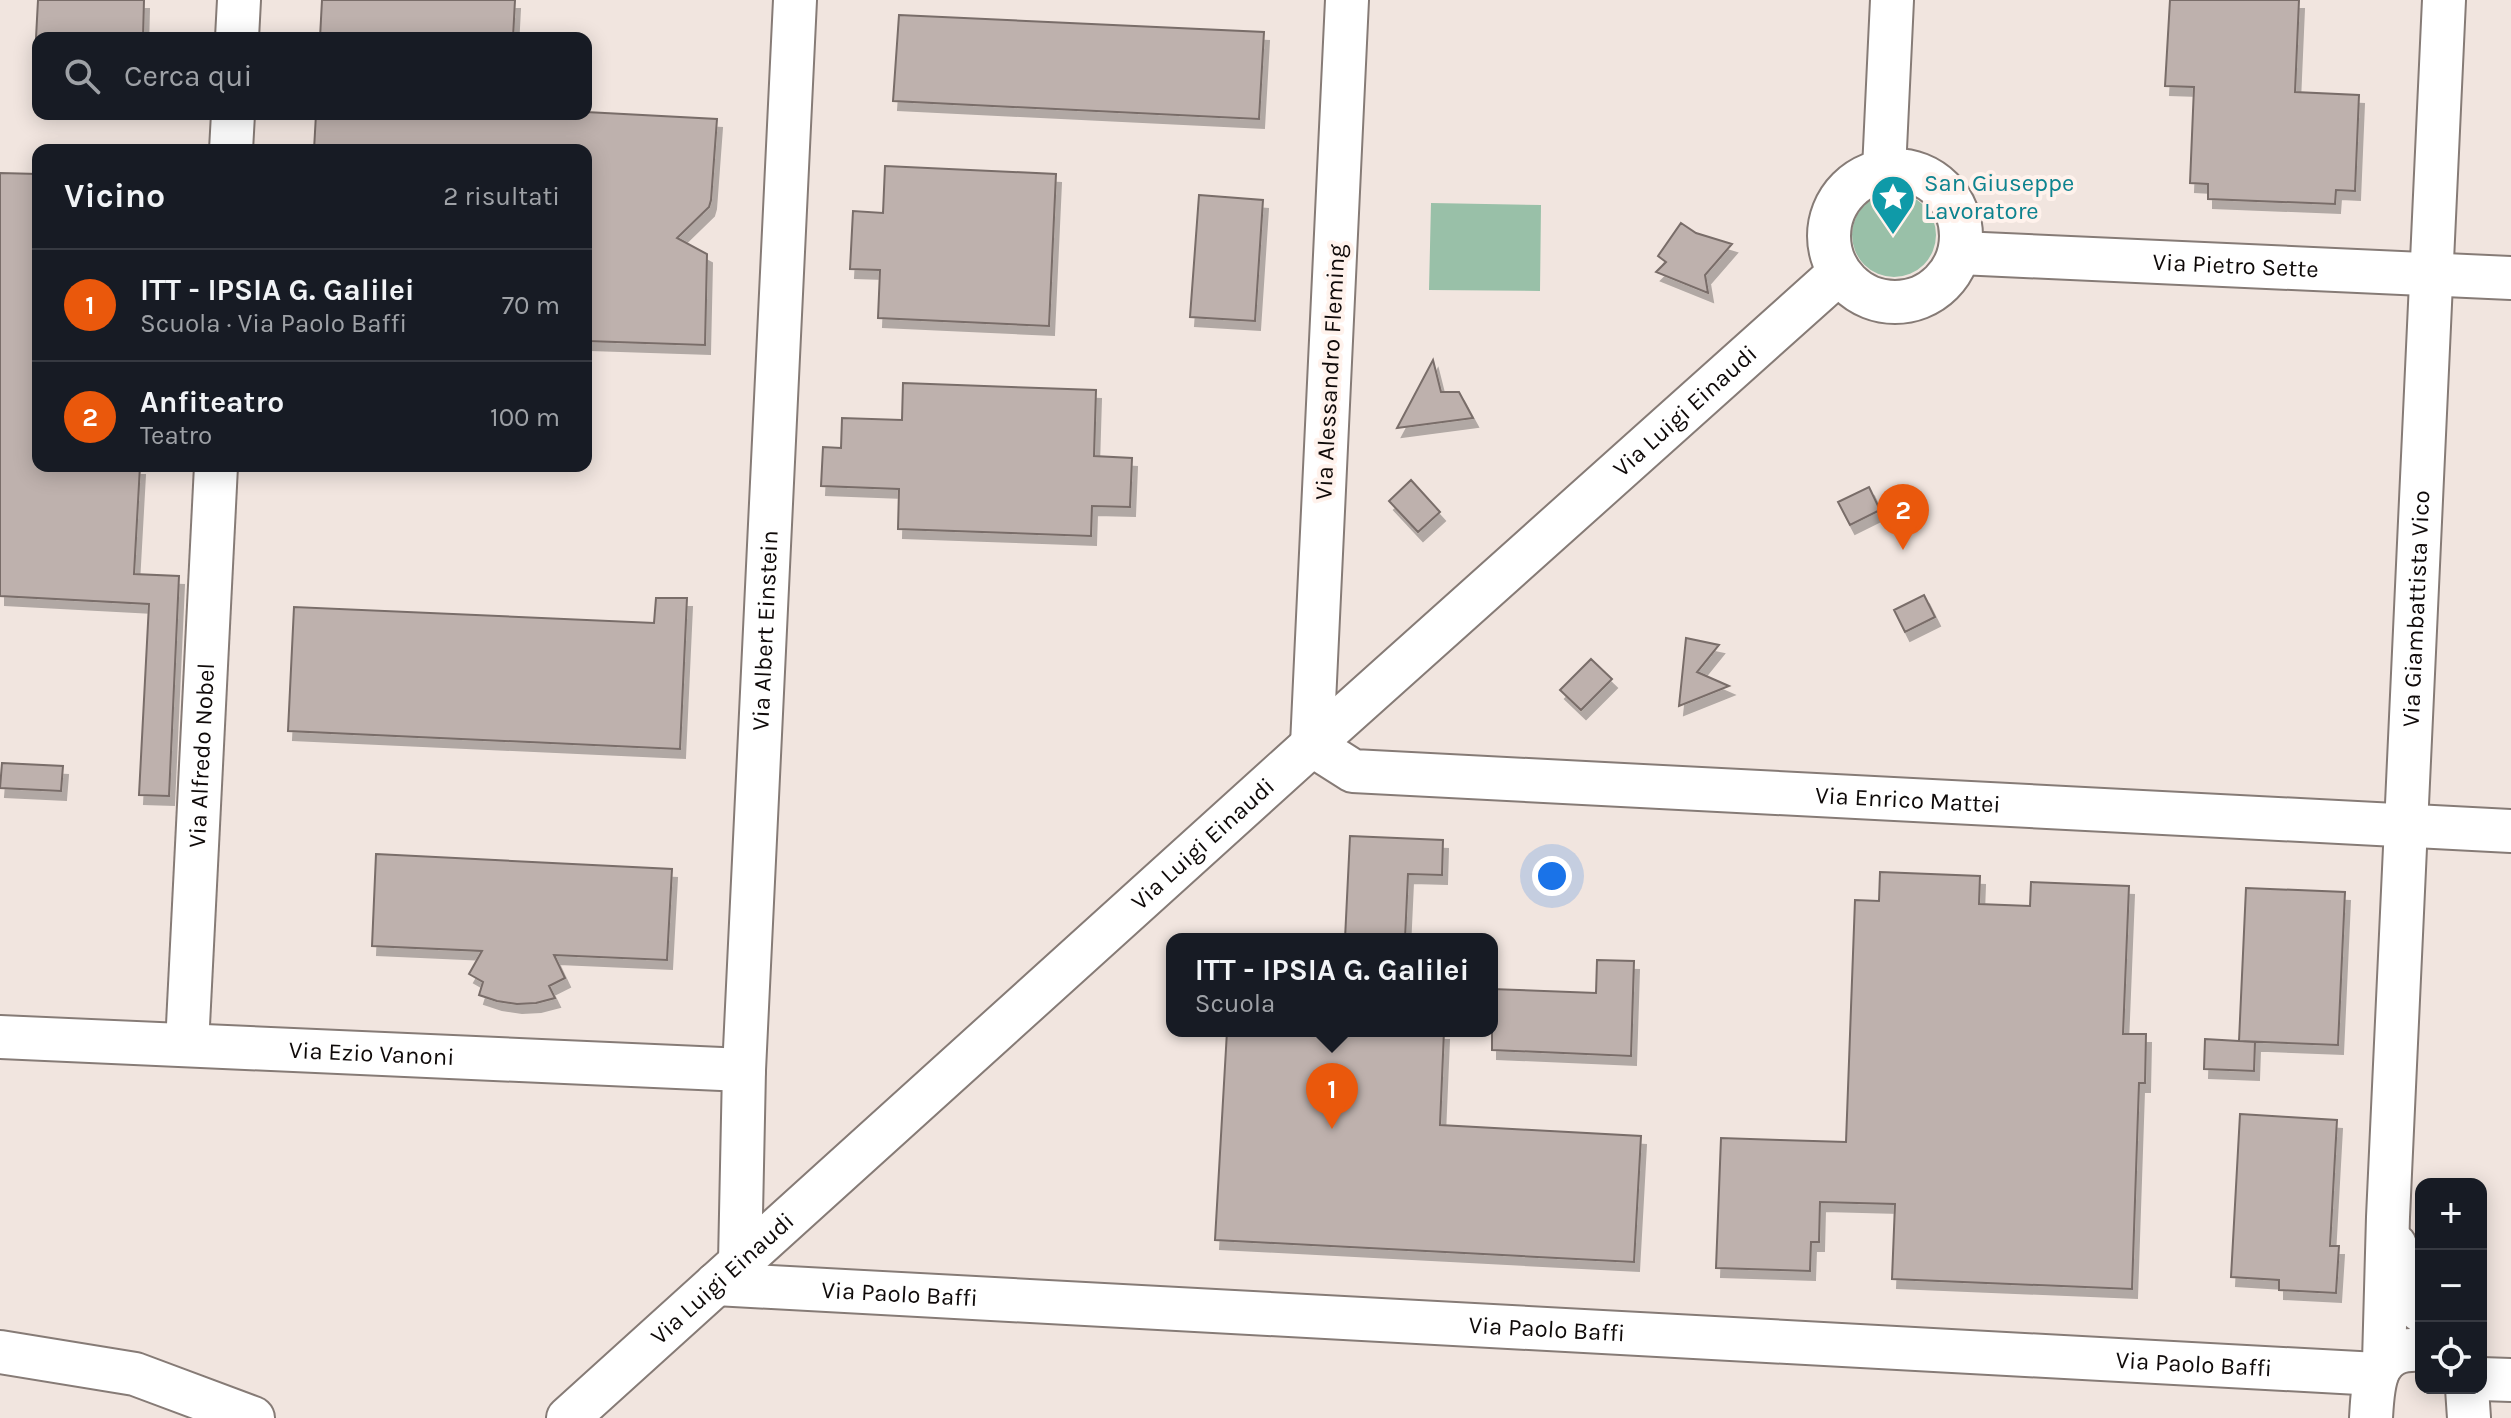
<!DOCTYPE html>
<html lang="it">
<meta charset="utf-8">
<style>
body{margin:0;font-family:Karla,sans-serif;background:#20242c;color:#f1f3f6}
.controls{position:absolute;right:24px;bottom:24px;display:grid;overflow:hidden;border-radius:16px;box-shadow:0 4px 20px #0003}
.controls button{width:72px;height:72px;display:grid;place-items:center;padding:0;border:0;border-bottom:2px solid #363941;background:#171b24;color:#f1f3f6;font:40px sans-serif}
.you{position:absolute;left:1552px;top:876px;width:28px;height:28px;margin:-20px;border:6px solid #fff;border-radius:50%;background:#1a73e8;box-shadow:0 0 0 12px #1a73e833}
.badge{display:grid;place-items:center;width:52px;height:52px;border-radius:50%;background:#ea580c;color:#fff;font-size:26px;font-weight:700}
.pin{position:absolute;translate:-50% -66px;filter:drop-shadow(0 2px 4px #0008)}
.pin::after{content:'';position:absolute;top:42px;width:28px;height:24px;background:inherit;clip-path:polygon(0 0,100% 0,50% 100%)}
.popup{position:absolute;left:1166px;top:933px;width:332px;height:104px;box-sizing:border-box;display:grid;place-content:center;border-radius:16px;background:#171b24;filter:drop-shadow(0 2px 6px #0005);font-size:26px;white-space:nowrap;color:#9ea1a6}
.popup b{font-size:30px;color:#f1f3f6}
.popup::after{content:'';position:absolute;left:50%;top:100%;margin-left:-16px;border:16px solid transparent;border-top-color:#171b24}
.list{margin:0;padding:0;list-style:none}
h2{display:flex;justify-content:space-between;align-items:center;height:104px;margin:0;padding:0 32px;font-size:34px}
h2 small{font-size:26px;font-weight:400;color:#9ea1a6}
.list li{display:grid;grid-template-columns:52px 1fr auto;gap:24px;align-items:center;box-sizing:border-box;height:112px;padding:0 32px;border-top:2px solid #363941}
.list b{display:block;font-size:30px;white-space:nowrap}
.list p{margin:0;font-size:26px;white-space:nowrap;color:#9ea1a6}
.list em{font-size:26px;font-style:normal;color:#9ea1a6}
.icon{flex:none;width:44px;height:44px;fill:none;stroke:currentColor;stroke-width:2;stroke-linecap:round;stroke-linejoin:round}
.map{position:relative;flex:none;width:2511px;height:1418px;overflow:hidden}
.search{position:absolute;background:#171b24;box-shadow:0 4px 20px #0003;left:32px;top:32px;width:560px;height:88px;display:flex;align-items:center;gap:20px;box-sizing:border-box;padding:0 28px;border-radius:16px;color:#9ea1a6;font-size:30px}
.panel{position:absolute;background:#171b24;box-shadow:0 4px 20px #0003;left:32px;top:144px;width:560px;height:328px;border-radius:16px}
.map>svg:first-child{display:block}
.green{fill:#99c0a8}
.building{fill:#beb1ad;stroke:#796d69;stroke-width:2;filter:url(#shadow)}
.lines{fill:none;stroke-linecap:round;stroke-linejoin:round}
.minor-casing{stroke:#867b76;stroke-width:46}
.minor{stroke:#fff;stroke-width:42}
.labels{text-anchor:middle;stroke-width:8;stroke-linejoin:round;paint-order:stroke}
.culture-label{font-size:24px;fill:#0d838f;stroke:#fff2ec;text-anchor:start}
.street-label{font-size:24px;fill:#0f0a09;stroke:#fff2ec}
</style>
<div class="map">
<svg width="2511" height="1418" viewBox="0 0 2511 1418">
<defs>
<filter id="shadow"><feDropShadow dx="5" dy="9" stdDeviation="0" flood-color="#0004"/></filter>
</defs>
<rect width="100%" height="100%" fill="#f1e5df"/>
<path class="green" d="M1852 235a42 42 0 1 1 84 0a42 42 0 1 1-84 0Z
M 1431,203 L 1541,205 L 1540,291 L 1429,290 Z"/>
<path class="building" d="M 38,0 L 144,0 L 143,38 L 36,38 Z
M 322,0 L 515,0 L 513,38 L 320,38 Z
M 2170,0 L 2299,0 L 2295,92 L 2359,95 L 2355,191 L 2336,190 L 2335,204 L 2208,199 L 2208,184 L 2190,183 L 2194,87 L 2165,86 Z
M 899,15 L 1264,32 L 1259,119 L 893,101 Z
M 586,112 L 717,119 L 711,200 L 709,207 L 677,238 L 707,254 L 705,345 L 586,341 L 586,150 L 314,150 L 316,114 Z
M 885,166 L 1056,174 L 1049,326 L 878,318 L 880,270 L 850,269 L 853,211 L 883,213 Z
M 0,173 L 38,174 L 38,466 L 140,466 L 134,574 L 179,576 L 169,796 L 139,795 L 149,604 L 0,596 Z
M 1199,195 L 1263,200 L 1255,321 L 1190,317 Z
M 1681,223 L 1696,233 L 1732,244 L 1705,275 L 1708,293 L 1656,272 L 1666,262 L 1658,256 Z
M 1433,360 L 1441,392 L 1459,392 L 1473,418 L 1397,428 Z
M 903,383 L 1096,390 L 1094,456 L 1132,458 L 1130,507 L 1092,506 L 1091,536 L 898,529 L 899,489 L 821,486 L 823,447 L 841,448 L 842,418 L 902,420 Z
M 1411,480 L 1440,512 L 1418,532 L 1389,501 Z
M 1869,487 L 1880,510 L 1850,525 L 1838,502 Z
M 1924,595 L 1935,617 L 1905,632 L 1894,610 Z
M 656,598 L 687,598 L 680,749 L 288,731 L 294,607 L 654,623 Z
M 1686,638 L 1719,645 L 1697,672 L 1729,686 L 1679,706 Z
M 1591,659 L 1612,679 L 1581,710 L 1560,690 Z
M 2,763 L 63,766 L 61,791 L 0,788 Z
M 1350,836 L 1443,840 L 1442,875 L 1408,874 L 1405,939 L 1345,939 Z
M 376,854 L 672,869 L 667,960 L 554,955 L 565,978 L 549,986 L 555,998 L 536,1003 L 517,1004 L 497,1001 L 479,995 L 483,982 L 469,974 L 482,951 L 372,946 Z
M 1880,872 L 1980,876 L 1979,904 L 2030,906 L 2031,882 L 2129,886 L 2123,1034 L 2146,1034 L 2145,1083 L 2139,1083 L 2132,1289 L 1892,1279 L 1895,1204 L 1820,1202 L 1819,1242 L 1811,1242 L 1810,1271 L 1716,1268 L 1721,1138 L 1846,1142 L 1855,900 L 1879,901 Z
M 2246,888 L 2345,892 L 2338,1045 L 2239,1041 Z
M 1597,960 L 1634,961 L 1631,1056 L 1492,1050 L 1492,989 L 1596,993 Z
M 1227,1031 L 1444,1031 L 1440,1125 L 1641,1136 L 1634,1262 L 1215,1240 Z
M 2205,1039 L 2255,1042 L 2254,1071 L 2204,1069 Z
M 2240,1114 L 2337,1120 L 2330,1246 L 2339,1246 L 2336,1293 L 2279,1290 L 2279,1280 L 2231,1277 Z"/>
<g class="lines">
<g class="minor-casing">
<g id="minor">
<path id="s1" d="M 1347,0 L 1312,745 L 1353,771 L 2511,831"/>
<path d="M 237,38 L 239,0"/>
<path d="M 231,150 L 233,114"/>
<circle cx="1895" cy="236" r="66"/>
<path d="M 1884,170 L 1892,0"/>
<path id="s2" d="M 1960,253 L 2511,278"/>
<path id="s3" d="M 0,1037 L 744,1070"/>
<path id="s4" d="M 187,1045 L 216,466"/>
<path d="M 2395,1245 L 2405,1277 L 2421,1311"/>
<path id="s5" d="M 740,1262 L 744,1070 L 795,0"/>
<path id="s6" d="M 716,1284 L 2377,1374"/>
<path d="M 0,1352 L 135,1374 L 253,1418"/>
<path id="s7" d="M 2384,1362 L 2388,1217 L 2444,0"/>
<path d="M 2481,1379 L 2511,1380"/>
<path d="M 2467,1388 L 2469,1418"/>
<path id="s8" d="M 568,1418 L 1312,745 L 1839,273"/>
<path d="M 2371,1418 C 2373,1382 2374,1347 2421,1350"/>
</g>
</g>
<use href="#minor" class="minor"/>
</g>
<defs>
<g id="sight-pin" transform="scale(2.3)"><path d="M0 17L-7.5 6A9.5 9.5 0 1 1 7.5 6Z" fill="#0f9aa8" stroke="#fff2ec"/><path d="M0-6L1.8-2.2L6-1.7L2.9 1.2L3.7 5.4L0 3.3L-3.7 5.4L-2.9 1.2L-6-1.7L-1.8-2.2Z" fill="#fff"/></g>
</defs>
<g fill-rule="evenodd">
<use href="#sight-pin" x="1893" y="197"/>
</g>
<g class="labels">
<g class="culture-label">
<text x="1924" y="191">San Giuseppe<tspan x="1924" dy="28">Lavoratore</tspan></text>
</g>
<g class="street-label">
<text dy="8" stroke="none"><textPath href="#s2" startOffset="276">Via Pietro Sette</textPath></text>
<text transform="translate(1330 372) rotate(-87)" y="8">Via Alessandro Fleming</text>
<text dy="8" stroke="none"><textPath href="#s8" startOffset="1504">Via Luigi Einaudi</textPath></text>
<text dy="8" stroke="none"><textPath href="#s7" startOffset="754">Via Giambattista Vico</textPath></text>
<text dy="8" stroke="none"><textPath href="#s5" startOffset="632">Via Albert Einstein</textPath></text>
<text dy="8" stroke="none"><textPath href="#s4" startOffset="290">Via Alfredo Nobel</textPath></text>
<text dy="8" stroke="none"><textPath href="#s1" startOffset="1350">Via Enrico Mattei</textPath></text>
<text dy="8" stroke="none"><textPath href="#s8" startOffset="856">Via Luigi Einaudi</textPath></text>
<text dy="8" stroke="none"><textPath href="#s3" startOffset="372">Via Ezio Vanoni</textPath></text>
<text dy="8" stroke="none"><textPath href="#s8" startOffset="208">Via Luigi Einaudi</textPath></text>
<text dy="8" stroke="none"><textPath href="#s6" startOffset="184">Via Paolo Baffi</textPath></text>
<text dy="8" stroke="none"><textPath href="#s6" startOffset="832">Via Paolo Baffi</textPath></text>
<text dy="8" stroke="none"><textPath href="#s6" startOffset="1480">Via Paolo Baffi</textPath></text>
</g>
</g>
</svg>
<div class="controls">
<button>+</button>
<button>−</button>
<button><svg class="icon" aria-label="locate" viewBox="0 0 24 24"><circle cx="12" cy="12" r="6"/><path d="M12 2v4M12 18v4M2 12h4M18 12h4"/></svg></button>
</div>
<div class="you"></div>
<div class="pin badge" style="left:1332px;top:1129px">1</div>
<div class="popup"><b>ITT - IPSIA G. Galilei</b>Scuola</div>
<div class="pin badge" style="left:1903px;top:550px">2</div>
<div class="search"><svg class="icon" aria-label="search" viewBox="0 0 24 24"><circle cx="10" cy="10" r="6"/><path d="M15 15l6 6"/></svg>Cerca qui</div>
<section class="panel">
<h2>Vicino<small>2 risultati</small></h2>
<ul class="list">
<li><span class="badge">1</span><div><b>ITT - IPSIA G. Galilei</b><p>Scuola · Via Paolo Baffi</p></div><em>70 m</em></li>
<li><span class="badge">2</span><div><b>Anfiteatro</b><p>Teatro</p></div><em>100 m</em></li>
</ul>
</section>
</div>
